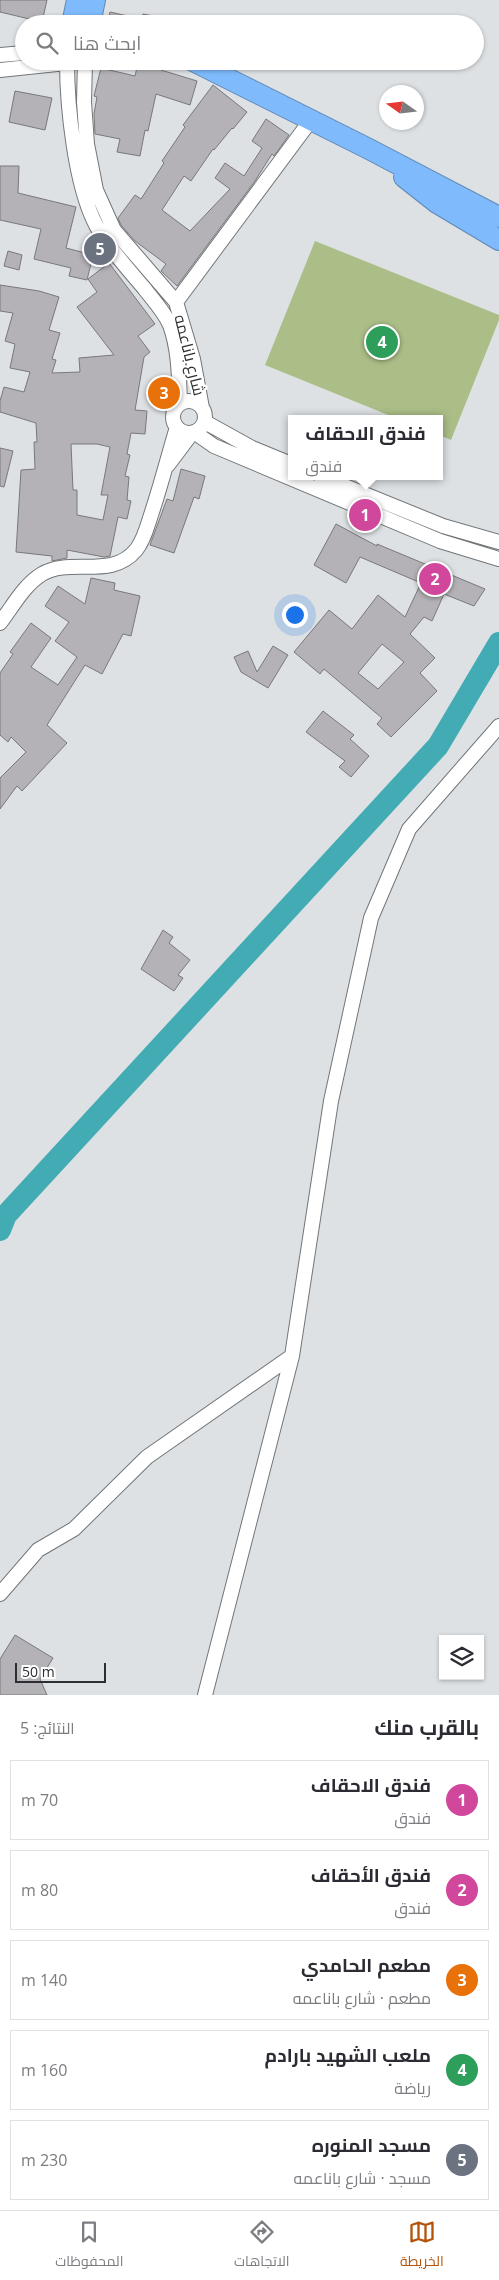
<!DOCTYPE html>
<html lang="ar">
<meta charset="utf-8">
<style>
body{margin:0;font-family:"Open Sans",Cairo,sans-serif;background:#f7f7f7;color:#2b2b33;direction:rtl}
.controls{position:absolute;right:15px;bottom:15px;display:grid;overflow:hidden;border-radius:0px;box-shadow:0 1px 4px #0004}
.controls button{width:45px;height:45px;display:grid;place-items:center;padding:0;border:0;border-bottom:1px solid #e1e1e2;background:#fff;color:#2b2b33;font:25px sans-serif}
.compass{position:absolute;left:379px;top:85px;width:45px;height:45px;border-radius:50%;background:#fff;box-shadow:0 1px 4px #0004;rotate:284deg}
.scale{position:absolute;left:15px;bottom:12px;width:91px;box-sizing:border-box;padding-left:5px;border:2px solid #2c2e2f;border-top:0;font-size:14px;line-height:18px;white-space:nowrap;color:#2c2e2f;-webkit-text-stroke:4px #fff;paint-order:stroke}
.you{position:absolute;left:294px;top:614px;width:18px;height:18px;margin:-12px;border:4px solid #fff;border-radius:50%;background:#1a73e8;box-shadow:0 0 0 8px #1a73e833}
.badge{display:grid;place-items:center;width:32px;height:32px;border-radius:50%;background:#b45309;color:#fff;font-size:16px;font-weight:700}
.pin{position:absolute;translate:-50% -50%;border:2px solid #fff;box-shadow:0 1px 5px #0006}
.popup{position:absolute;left:288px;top:415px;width:155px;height:65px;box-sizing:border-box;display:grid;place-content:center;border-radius:0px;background:#fff;filter:drop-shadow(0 1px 4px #0005);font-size:16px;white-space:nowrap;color:#7c7c81}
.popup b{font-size:19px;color:#2b2b33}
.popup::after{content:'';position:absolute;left:50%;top:100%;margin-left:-10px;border:10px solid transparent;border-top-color:#fff}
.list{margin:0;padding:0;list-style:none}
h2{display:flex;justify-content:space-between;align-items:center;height:65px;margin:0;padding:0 20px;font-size:21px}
h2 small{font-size:16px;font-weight:400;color:#7c7c81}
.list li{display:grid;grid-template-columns:32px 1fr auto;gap:15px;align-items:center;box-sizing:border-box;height:80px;margin:0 10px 10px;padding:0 10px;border:1px solid #e1e1e2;border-radius:0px}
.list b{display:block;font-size:19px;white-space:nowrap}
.list p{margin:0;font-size:16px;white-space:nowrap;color:#7c7c81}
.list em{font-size:16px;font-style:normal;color:#7c7c81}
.icon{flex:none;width:28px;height:28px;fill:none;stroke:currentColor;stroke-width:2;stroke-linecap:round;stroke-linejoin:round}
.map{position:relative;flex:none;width:499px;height:1695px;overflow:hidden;direction:ltr}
.search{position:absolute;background:#fff;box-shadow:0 1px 4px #0004;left:15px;right:15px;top:15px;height:55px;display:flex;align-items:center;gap:12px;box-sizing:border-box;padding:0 18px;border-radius:28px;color:#7c7c81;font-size:19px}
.sheet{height:515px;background:#fff}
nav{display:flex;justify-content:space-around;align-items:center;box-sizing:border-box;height:70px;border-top:1px solid #e1e1e2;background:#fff;font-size:14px;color:#7c7c81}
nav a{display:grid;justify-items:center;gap:2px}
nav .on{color:#b45309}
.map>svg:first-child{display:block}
.green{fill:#acbe87}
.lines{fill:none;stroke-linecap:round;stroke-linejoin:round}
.river{stroke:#42abb3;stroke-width:22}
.building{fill:#b4b2b6;stroke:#79787b;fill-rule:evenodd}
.minor-casing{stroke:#727678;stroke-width:16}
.highway-casing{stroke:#6189b4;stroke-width:22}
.minor{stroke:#fff;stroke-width:14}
.highway{stroke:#7ebafc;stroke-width:20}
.labels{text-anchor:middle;stroke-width:4.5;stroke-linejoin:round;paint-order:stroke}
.street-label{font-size:16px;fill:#2c2e2f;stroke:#fff}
</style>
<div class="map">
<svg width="499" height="1695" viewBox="0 0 499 1695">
<rect width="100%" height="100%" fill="#dde1e4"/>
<path class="green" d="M 315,241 L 499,315 L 499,320 L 451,440 L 439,435 L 439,419 L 398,419 L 265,365 Z"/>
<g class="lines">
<path class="river" d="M 0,1230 L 6,1215 L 438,746 L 499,643"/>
</g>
<path class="building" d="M 0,0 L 47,0 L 42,22 L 0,12 Z
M 110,12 L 141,19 L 143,14 L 169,19 L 169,24 L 107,24 Z
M 138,63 L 161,68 L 161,70 L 197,81 L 190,105 L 156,94 L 148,131 L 145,130 L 140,156 L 117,152 L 120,139 L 95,134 L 94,114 L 97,97 L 94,96 L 101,68 L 135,76 Z
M 213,85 L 247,112 L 233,129 L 232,128 L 214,150 L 213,149 L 191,181 L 184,176 L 162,210 L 190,231 L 230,189 L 215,178 L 225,163 L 244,176 L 262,148 L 252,141 L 266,119 L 289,135 L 274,156 L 272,154 L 255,181 L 177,286 L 161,271 L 166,264 L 135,241 L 121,225 L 118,218 L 135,195 L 141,199 L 164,163 L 162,161 L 185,127 L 183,125 Z
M 15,91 L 52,98 L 45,130 L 9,122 Z
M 0,166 L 19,166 L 18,193 L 76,207 L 66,248 L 93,255 L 87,280 L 69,276 L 71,268 L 34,259 L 41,229 L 0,220 Z
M 8,251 L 22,255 L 19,270 L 4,266 Z
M 109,263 L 155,324 L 138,336 L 150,352 L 144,357 L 135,410 L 147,411 L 145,434 L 131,433 L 127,454 L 130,455 L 125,476 L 129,477 L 127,500 L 131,501 L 127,519 L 118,517 L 110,556 L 104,557 L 67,550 L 67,558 L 52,561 L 52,556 L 16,552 L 21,470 L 35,469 L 34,442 L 37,442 L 36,423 L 0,412 L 0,401 L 4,387 L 24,392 L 30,372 L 10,368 L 15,344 L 5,341 L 13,313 L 0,311 L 0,285 L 39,291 L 59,297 L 49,330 L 60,333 L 52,359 L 56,360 L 52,373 L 80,372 L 79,358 L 114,355 L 77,307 L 97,292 L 88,279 ZM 71,444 L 97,444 L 110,447 L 101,495 L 108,495 L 103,520 L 77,515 L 77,490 L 73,490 Z
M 0,448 L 13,451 L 4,487 L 0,486 Z
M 181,469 L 205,476 L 199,499 L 194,497 L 174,553 L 150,545 L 167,499 L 173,501 Z
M 336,524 L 377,546 L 377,544 L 485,589 L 474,606 L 444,594 L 432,621 L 424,617 L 410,634 L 435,658 L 420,673 L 437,691 L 391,737 L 377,724 L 382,718 L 324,669 L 320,674 L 294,652 L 329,610 L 352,629 L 378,595 L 405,617 L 421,583 L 360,557 L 346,583 L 314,565 ZM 382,644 L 404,662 L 378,689 L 358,673 Z
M 91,578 L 115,583 L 114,590 L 140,596 L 131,636 L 123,634 L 102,674 L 85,665 L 47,725 L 67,743 L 22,791 L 17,786 L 0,809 L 0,778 L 26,752 L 11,737 L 8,742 L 0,735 L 0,673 L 13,654 L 10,652 L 31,623 L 51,638 L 31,667 L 58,685 L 77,657 L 55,641 L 69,622 L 45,606 L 58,586 L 85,604 Z
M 273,646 L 288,655 L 268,688 L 241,672 L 234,657 L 248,651 L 257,672 Z
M 323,711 L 354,735 L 350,739 L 369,756 L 351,777 L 339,767 L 345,761 L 306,732 Z
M 163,930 L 173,937 L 169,943 L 190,960 L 178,975 L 183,978 L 174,991 L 141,969 Z
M 15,1635 L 53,1658 L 40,1679 L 47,1695 L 0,1695 L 0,1659 Z"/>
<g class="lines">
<g class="minor-casing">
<path id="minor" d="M 0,55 L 24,53
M 67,61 C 67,106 75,185 96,225 C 109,248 127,268 144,288 C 153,300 164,311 170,325 C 179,350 179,377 180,404
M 85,61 L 84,102 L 87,144 L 96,190 L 114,230 L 176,302 L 193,359 L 202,408
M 0,70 L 76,62
M 176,302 L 311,120
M173 417a16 16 0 1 1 32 0a16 16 0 1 1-32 0Z
M 205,422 L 252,448 L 291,464
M 194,432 L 214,446 L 440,541 L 499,559
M 168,465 L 192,433
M 320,476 L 443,526 L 499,542
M 0,623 C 13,606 24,585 42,574 C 71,557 111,580 136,550 C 144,540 147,527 151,515 C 161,485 168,457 177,427
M 0,1594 L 38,1550 L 74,1529 L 147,1457 L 292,1356
M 205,1695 L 292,1356 L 331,1101 L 371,918 L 409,829 L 499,726"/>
</g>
<g class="highway-casing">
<path id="highway" d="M 72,24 L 77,0
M 90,24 L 95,0
M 193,61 L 367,148 L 499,217
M 404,177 L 437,203 L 499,240"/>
</g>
<use href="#minor" class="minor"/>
<use href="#highway" class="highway"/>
</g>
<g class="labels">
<g class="street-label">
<text transform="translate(190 355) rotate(76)" y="6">شارع باناعمه</text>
</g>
</g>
</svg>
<div class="controls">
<button><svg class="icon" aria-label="layers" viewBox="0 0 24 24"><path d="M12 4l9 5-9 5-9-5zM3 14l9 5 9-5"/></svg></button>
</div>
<svg class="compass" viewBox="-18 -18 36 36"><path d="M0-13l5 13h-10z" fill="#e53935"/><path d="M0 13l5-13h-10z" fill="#7c7c81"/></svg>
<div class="scale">50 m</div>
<div class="you"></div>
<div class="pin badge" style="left:365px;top:515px;background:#d1479c">1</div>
<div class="popup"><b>فندق الاحقاف</b>فندق</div>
<div class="pin badge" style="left:435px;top:579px;background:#d1479c">2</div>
<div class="pin badge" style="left:164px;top:393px;background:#e8710a">3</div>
<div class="pin badge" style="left:382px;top:342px;background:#2e9e5b">4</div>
<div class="pin badge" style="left:100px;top:249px;background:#6b7280">5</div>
<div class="search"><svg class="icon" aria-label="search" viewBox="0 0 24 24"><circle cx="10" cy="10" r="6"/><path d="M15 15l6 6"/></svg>ابحث هنا</div>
</div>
<section class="sheet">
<h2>بالقرب منك<small>النتائج: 5</small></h2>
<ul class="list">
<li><span class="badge" style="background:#d1479c">1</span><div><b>فندق الاحقاف</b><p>فندق</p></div><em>70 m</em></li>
<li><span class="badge" style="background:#d1479c">2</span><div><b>فندق الأحقاف</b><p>فندق</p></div><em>80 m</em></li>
<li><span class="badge" style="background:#e8710a">3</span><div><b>مطعم الحامدي</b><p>مطعم · شارع باناعمه</p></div><em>140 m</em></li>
<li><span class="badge" style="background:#2e9e5b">4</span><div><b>ملعب الشهيد بارادم</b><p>رياضة</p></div><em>160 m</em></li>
<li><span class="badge" style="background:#6b7280">5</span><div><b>مسجد المنوره</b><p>مسجد · شارع باناعمه</p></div><em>230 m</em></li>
</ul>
</section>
<nav>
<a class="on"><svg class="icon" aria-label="map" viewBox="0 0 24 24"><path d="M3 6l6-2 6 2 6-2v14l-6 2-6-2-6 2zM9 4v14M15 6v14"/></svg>الخريطة</a>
<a><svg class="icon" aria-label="directions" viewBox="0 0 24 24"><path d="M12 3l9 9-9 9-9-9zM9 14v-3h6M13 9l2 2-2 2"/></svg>الاتجاهات</a>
<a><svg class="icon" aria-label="saved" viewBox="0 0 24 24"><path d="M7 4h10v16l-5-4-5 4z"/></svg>المحفوظات</a>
</nav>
